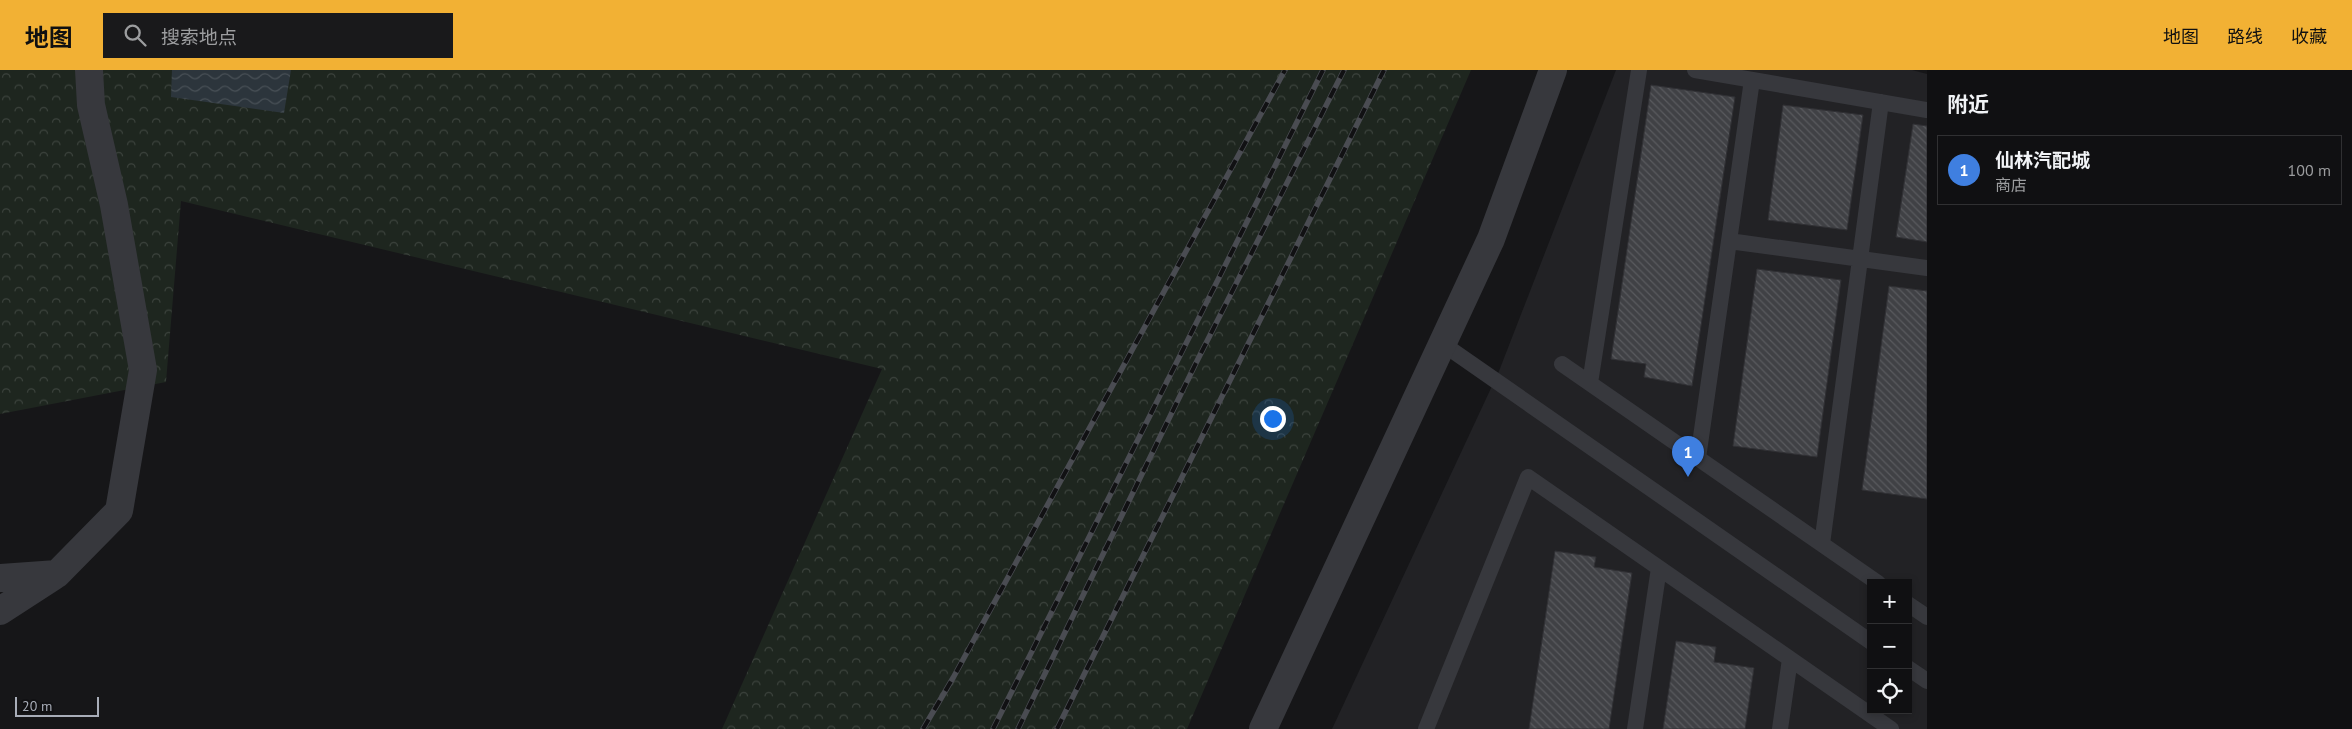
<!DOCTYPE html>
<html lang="zh">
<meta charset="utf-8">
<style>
body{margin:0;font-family:"PT Sans","Noto Sans SC",sans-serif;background:#19191b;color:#f1f3f6}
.controls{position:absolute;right:15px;bottom:15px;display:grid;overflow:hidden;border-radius:0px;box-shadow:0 2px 8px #0003}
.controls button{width:45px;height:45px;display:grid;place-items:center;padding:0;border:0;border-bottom:1px solid #303032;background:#101012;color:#f1f3f6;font:25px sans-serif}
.scale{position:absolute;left:15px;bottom:12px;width:84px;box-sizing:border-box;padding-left:5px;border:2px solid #a8adb8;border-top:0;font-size:14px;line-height:18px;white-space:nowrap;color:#a8adb8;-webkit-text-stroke:4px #111113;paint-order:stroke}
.you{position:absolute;left:1272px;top:348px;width:18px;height:18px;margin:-12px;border:4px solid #fff;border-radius:50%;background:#1a73e8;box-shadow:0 0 0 8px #1a73e833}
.badge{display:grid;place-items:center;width:32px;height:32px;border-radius:50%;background:#f2b134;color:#fff;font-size:16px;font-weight:700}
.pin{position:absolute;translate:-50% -41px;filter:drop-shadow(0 1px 2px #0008)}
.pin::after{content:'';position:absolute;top:26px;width:18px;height:15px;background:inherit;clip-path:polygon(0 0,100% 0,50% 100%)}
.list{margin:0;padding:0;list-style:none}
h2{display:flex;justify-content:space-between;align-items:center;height:65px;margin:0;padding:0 20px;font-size:21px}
h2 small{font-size:16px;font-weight:400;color:#9c9d9f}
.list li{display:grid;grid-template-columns:32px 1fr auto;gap:15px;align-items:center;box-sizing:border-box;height:70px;margin:0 10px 10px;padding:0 10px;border:1px solid #303032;border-radius:0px}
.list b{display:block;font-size:19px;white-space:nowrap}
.list p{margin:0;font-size:16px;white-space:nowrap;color:#9c9d9f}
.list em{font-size:16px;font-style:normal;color:#9c9d9f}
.icon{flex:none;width:28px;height:28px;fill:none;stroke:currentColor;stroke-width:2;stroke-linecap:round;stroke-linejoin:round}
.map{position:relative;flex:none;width:1927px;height:659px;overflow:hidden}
header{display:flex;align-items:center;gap:30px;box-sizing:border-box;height:70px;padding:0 25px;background:#f2b134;color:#111}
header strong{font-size:24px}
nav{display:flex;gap:28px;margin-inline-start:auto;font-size:18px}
.search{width:350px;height:45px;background:#19191b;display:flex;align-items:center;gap:12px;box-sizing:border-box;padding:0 18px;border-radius:0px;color:#9c9d9f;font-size:19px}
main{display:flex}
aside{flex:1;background:#101012}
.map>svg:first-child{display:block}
.built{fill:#222225;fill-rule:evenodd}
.forest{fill:url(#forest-crowns)}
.water{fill:url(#water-waves)}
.building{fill:url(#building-back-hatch);stroke:#303034}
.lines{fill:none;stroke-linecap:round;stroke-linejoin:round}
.lane{stroke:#37383d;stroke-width:16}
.street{stroke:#37383d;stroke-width:28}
.rail-casing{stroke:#4a4c52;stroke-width:5.5}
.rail{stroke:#111113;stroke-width:4;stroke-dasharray:11;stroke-linecap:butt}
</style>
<header>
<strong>地图</strong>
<div class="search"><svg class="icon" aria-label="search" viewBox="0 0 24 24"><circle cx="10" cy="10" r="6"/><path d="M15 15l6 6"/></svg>搜索地点</div>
<nav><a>地图</a><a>路线</a><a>收藏</a></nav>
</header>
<main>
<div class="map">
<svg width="1927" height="659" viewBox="0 0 1927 659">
<defs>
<pattern id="forest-crowns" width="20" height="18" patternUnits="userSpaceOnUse" patternTransform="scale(1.25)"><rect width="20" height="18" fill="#1e261f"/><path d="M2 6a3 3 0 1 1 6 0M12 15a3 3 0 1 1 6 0" fill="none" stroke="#3c433d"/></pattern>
<pattern id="water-waves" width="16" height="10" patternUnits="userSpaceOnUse" patternTransform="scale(1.25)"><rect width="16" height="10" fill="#2c353c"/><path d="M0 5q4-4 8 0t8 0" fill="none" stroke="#485056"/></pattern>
<pattern id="building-back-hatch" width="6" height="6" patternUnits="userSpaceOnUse" patternTransform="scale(1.25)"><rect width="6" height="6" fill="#404145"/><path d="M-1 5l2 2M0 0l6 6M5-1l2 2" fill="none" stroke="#595a5e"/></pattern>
</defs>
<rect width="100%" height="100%" fill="#161618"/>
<path class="built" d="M 1616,0 L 1912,0 L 1927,4 L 1927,659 L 1332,659 L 1499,301 ZM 1871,513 L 1908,513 L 1908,640 L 1871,640 Z"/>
<path class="forest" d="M 0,0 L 1471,0 L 1187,659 L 722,659 L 882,299 L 181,131 L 166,312 L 0,344 Z"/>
<path class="water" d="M 172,0 L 291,0 L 284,43 L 171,27 Z"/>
<path class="building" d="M 1651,15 L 1735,27 L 1692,316 L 1644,307 L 1646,294 L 1611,289 Z
M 1783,35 L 1863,45 L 1847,160 L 1768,150 Z
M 1913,54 L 1927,56 L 1927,172 L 1896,167 Z
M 1757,199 L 1841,210 L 1817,387 L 1733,376 Z
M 1889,216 L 1927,221 L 1927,429 L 1862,420 Z
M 1555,481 L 1596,487 L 1594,497 L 1632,503 L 1609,659 L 1529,659 Z
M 1676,571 L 1716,577 L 1714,592 L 1754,598 L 1745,659 L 1663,659 Z"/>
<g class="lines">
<path class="lane" d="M 1695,0 L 1927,40
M 1729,171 L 1927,198
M 1443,274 L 1871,572
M 1562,294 L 1878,513
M 1590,313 L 1639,0
M 1698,388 L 1752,10
M 1822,474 L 1881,32
M 1908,534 L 1927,547
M 1908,598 L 1927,611
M 1426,659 L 1528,407 L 1891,659
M 1635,659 L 1659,498
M 1780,659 L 1790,589"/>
<path class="street" d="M 0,508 L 57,504 L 119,441 L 143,300 L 114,135 L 91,35 L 89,0
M 0,541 L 54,506
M 1263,659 L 1491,169 L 1553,0"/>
<g class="rail-casing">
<path id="rail" d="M 923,659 L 953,608 L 1285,0
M 993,659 L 1323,0
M 1018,659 L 1196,293 L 1344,0
M 1057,659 L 1384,0"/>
</g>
<use href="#rail" class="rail"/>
</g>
</svg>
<div class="controls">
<button>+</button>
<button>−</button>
<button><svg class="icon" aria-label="locate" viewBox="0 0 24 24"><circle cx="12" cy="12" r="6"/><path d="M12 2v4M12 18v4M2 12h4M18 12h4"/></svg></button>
</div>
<div class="scale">20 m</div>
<div class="you"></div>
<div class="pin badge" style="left:1688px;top:407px;background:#3f7fe0">1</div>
</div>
<aside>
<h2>附近<small></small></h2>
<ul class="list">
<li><span class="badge" style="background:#3f7fe0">1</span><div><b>仙林汽配城</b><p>商店</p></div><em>100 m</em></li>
</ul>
</aside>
</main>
